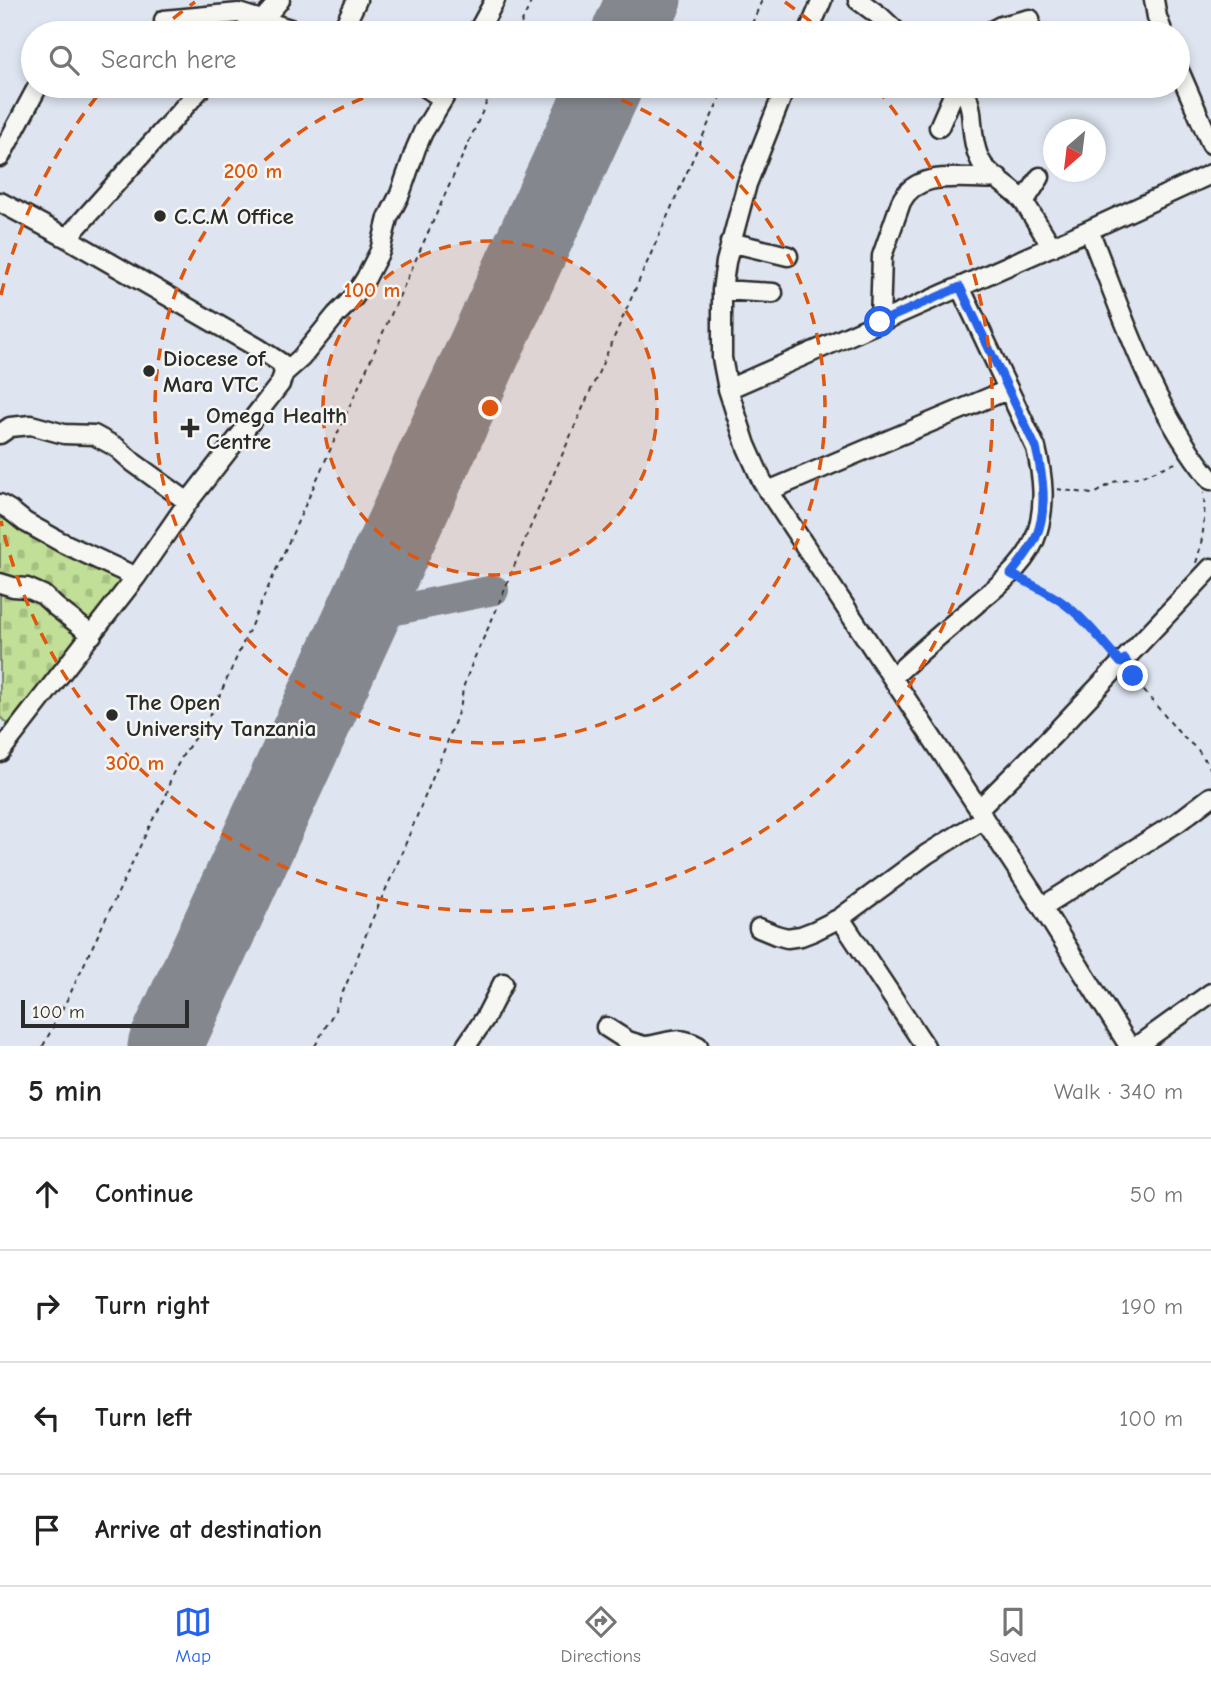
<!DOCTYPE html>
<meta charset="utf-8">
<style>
body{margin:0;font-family:"Comic Neue",sans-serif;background:#f6f6f6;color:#222}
.compass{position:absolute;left:1043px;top:119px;width:63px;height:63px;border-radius:50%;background:#fff;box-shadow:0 4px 10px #0003;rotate:208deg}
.scale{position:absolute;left:21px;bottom:18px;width:168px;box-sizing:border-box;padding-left:7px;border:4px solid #2b2b2b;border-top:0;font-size:19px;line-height:24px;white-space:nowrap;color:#2b2b2b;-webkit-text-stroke:5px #f6f6f2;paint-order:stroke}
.stop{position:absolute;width:21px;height:21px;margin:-16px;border:5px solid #2563eb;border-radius:50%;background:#fff}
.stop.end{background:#2563eb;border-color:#fff;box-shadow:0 2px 7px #0008}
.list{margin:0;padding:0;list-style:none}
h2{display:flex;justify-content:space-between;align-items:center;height:91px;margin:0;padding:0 28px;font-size:30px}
h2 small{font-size:23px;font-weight:400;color:#767676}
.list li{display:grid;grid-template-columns:46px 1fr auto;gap:21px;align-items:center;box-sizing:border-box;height:112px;padding:0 28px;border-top:2px solid #e0e0e0}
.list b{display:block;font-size:26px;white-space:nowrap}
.list em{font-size:23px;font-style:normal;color:#767676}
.icon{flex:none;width:38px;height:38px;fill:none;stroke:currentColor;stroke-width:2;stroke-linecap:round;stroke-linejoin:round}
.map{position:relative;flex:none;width:1211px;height:1046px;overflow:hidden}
.search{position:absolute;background:#fff;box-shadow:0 4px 10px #0003;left:21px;right:21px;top:21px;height:77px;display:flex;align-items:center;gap:18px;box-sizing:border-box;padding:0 24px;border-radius:38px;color:#767676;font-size:26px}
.sheet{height:539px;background:#fff}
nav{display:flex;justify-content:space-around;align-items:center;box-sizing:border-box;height:98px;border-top:2px solid #e0e0e0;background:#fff;font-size:19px;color:#767676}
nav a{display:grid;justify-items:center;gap:4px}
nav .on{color:#2563eb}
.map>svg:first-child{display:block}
.cemetery{fill:url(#cemetery-stones);stroke:#768561;stroke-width:2}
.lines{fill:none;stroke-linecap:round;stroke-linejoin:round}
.taxiway{stroke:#84888e;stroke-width:30}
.runway{stroke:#84888e;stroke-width:75}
.minor-casing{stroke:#2b2b2b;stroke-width:23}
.path{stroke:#2b2b2b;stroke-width:2;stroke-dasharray:5 5;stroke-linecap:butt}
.minor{stroke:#f6f6f2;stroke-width:18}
.route{stroke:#2563eb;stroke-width:9}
.ring{fill:none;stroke:#df570e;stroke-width:3.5;stroke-dasharray:12 9}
.poi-dot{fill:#2b2b2b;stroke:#f6f6f2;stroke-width:2.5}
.labels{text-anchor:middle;stroke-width:5;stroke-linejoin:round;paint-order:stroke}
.poi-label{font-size:23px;font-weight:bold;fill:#2b2b2b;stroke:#f6f6f2;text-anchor:start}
.centre{fill:#df570e;stroke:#f6f6f2;stroke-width:3.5}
.ring-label{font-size:21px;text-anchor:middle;font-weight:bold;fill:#df570e;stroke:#f6f6f2;stroke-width:5;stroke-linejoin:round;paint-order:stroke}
</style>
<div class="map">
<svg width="1211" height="1046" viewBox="0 0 1211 1046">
<defs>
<pattern id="cemetery-stones" width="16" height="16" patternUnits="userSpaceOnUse" patternTransform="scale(1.75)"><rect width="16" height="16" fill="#c1df97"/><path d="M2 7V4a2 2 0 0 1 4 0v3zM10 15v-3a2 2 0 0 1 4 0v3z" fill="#a6c082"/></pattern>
</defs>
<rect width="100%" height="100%" fill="#dee5f0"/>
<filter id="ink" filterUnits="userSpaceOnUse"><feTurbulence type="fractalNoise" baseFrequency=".0143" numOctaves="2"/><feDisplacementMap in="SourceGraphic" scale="14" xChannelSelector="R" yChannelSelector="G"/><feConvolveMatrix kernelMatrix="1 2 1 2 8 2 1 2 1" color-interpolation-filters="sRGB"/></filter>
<g filter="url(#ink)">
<path class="cemetery" d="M 0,517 L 132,587 L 20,735 L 0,717 Z"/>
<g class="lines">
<path class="taxiway" d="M 362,617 L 494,590"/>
<path class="runway" d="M 629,33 L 644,0
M 165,1046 L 605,86"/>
<g class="minor-casing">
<path id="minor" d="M 858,0 L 881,17 L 898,33
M 1154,0 L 1157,17 L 1163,33
M 164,20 L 239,13 L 303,33
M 251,33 L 280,0
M 341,33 L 357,0
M 477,33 L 495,0
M 808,33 L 822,0
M 988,33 L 1001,26 L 1030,19
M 1178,68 L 1211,144
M 424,86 L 443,99
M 786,86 L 747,184 L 726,262 L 722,290 L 722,358 L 728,389 L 746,445 L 762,481 L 979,809 L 984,819 L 1042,907 L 1129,1046
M 964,86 C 966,94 970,103 971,112 C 973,130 973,150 983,165 C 993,179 1013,188 1024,202 L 1052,247
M 939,127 L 957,86
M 0,157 L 38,86
M 0,202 L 67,238 L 258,348 L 281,363 L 284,373 L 280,384 L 188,502 L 136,577 L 0,752
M 1024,202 L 1040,177
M 1089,230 C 1123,316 1152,408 1211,480
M 67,238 L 203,86
M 730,242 L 788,256
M 722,290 L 773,293
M 880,322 L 882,256 L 901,202 C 918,167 967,181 998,178
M 284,373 L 301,358 L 336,315 L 354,297 L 366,278 L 380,251 L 388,218 L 400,194 L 416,148 L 423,132 L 451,86
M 728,389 L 1089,230 L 1211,174
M 0,434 L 10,427 L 31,425 L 64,434 L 94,435 L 116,447 L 134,463 L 188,502
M 768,491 L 1007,390
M 0,504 L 10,510 L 25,522 L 61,542 L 136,577
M 0,583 L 13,587 L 27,588 L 43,595 L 56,607 L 92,635
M 893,677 C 919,652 947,629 974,606 C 998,585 1028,564 1037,533 C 1046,504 1043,477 1036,448 L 960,287
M 979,809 L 1052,736 L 1211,568
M 1042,907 L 1178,822 L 1211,797
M 840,918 L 925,1046
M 759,928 L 776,935 L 787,938 L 801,936 L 814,931 L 840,918 L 927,854 L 984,819
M 606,1027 L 628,1041 L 644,1046
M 466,1046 L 485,1018 L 503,983
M 646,1046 C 668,1044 677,1034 698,1046
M 1137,1046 L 1211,993"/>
</g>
<path class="path" d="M 517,33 L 532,0
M 748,33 L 762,0
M 1057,489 L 1092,494 L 1098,492 L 1113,482 L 1142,476 L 1178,462
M 1196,563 C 1204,537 1205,519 1204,492
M 1024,581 C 1062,600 1083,620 1111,652
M 1133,674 L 1139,685 L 1181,735 L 1198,750 L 1208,764 L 1211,770
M 43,1046 L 70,994 L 152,821 L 166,797 L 171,777 L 183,755 L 213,710 L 494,86
M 315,1046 L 335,1010 L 355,964 L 370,924 L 396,867 L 447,743 L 461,704 L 463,688 L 473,661 L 495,613 L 529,530 L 725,86"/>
<use href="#minor" class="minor"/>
</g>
</g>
<g class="lines" filter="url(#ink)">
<path class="route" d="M 880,322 L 960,287 L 1036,448 C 1043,476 1048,509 1036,537 C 1030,551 1020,562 1011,574 C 1027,582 1044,590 1059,600 C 1084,617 1102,641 1121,663 L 1125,659 L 1133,676"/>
</g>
<circle cx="490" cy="408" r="167" fill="#df570e" fill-opacity=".12"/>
<g class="ring">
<circle cx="490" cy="408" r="167"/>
<path d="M582 86A335 335 0 1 1 398 86"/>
<path d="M1 295A502 502 0 0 1 103 89M157 32A502 502 0 0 1 195 2M785 2A502 502 0 0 1 823 32M877 89A502 502 0 1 1 1 521"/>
</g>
<g class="poi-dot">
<circle cx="160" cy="216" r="7"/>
<circle cx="149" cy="371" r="7"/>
<path d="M186.5 417.5h7v7h7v7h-7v7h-7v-7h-7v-7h7z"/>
<circle cx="112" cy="715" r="7"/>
</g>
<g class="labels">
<g class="poi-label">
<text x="174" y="224">C.C.M Office</text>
<text x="163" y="366">Diocese of<tspan x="163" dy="26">Mara VTC</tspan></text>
<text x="206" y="423">Omega Health<tspan x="206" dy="26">Centre</tspan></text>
<text x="126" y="710">The Open<tspan x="126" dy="26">University Tanzania</tspan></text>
</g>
</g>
<circle cx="490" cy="408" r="10" class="centre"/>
<g class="ring-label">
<text x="253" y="178">200 m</text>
<text x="372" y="297">100 m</text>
<text x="135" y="770">300 m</text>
</g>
</svg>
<svg class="compass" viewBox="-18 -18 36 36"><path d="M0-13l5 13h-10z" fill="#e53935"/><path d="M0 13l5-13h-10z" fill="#767676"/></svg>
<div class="scale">100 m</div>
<div class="stop" style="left:880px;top:322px"></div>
<div class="stop end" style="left:1133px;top:676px"></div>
<div class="search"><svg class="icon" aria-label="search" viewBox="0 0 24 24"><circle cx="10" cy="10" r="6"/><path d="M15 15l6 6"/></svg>Search here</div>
</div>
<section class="sheet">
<h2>5 min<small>Walk · 340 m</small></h2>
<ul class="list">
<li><svg class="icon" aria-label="ahead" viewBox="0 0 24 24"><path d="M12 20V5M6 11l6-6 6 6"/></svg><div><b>Continue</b></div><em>50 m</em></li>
<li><svg class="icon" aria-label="right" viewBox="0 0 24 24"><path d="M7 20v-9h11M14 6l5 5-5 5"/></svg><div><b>Turn right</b></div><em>190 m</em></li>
<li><svg class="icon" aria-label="left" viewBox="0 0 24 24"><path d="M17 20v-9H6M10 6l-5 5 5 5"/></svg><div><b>Turn left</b></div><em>100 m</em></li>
<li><svg class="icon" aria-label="arrive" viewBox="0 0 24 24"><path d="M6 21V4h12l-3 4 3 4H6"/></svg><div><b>Arrive at destination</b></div></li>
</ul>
</section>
<nav>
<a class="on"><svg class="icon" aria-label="map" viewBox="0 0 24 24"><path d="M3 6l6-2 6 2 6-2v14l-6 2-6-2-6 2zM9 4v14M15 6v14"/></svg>Map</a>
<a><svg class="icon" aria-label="directions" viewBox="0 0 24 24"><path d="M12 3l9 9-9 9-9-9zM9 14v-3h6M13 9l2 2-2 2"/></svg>Directions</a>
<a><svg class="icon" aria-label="saved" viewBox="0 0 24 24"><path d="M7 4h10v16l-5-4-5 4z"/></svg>Saved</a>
</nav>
